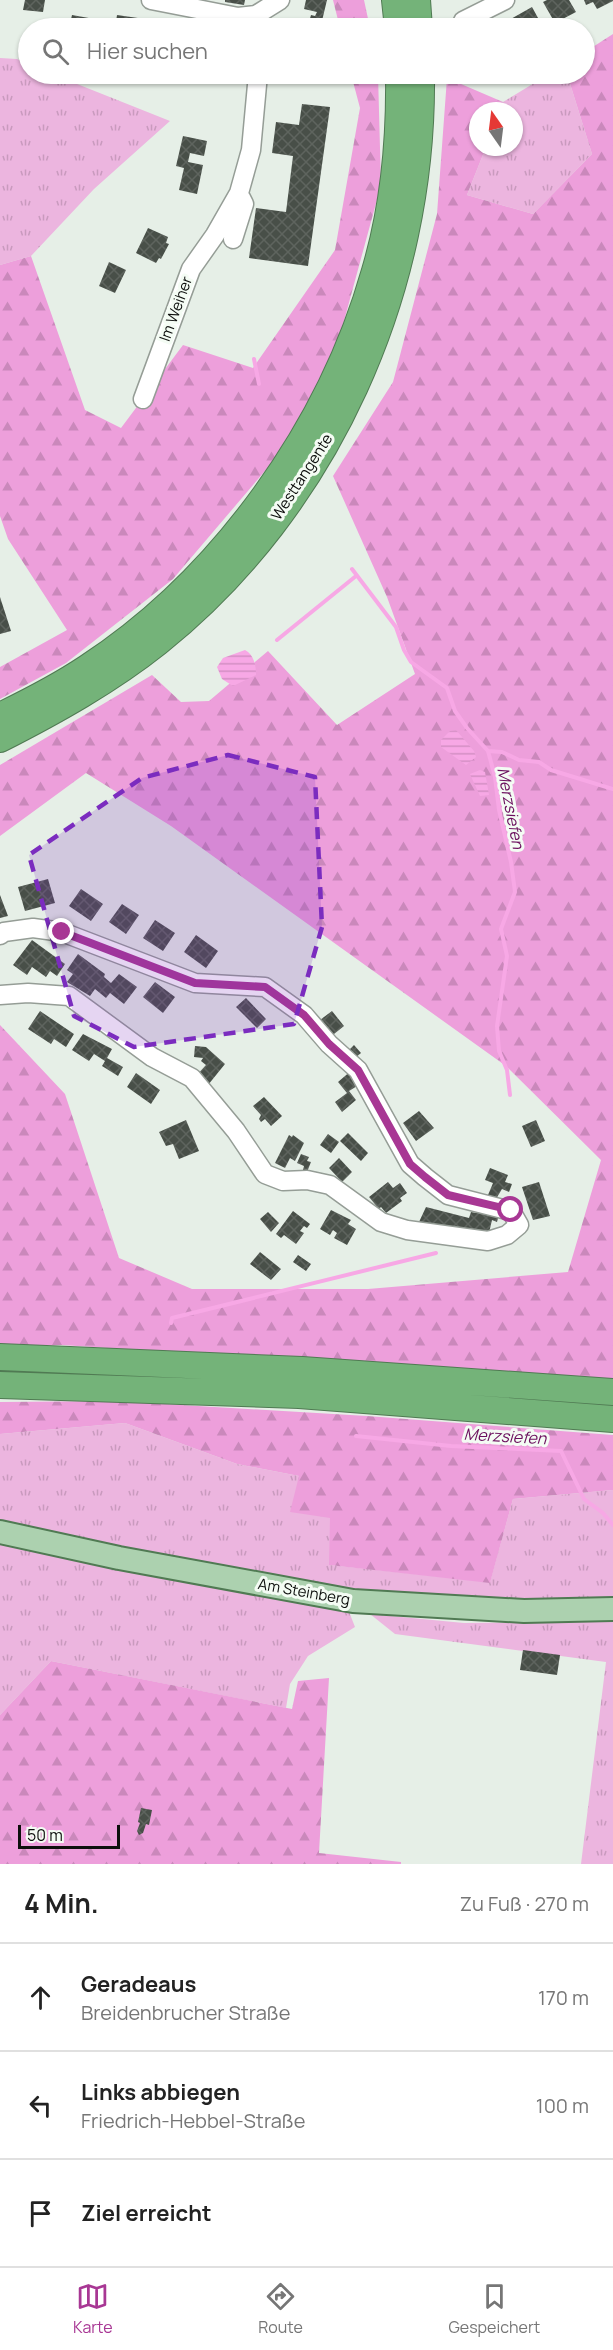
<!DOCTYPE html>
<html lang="de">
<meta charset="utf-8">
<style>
body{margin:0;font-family:Manrope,sans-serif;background:#f6f6f6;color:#222}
.compass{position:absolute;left:469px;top:102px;width:54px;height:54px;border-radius:50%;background:#fff;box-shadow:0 2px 4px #0004;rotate:346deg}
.scale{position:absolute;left:18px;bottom:15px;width:102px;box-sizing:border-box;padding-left:6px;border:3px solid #0d0f0d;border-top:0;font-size:16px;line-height:21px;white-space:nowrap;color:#0d0f0d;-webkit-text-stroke:4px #f4fcf4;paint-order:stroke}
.stop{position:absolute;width:18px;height:18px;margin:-14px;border:4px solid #a83794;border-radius:50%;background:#fff}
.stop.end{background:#a83794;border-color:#fff;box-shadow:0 2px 6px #0008}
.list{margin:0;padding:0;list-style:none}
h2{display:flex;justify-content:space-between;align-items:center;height:78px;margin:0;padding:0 24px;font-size:26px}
h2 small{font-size:20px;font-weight:400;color:#767676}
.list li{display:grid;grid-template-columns:39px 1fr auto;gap:18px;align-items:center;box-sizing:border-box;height:108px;padding:0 24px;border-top:2px solid #e0e0e0}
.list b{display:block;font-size:22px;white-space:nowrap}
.list p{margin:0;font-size:20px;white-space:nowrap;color:#767676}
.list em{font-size:20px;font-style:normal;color:#767676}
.icon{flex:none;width:33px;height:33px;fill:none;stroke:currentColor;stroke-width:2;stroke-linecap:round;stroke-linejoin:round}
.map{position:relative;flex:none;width:613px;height:1864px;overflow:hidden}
.search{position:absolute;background:#fff;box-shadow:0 2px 4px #0004;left:18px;right:18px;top:18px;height:66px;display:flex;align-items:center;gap:15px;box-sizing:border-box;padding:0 21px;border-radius:33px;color:#767676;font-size:22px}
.sheet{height:402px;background:#fff}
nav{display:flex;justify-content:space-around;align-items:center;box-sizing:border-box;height:84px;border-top:2px solid #e0e0e0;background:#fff;font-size:16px;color:#767676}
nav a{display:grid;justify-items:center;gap:3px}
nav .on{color:#a83794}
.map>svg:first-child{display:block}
.grass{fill:url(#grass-tufts)}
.forest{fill:url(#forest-firs)}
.water{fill:url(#water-rules)}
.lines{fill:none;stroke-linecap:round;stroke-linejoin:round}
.stream{stroke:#f7a8e5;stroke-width:4}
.building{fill:url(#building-cross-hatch)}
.minor-casing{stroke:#959d96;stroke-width:21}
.major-casing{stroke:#507a53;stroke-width:26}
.highway-casing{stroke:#507a53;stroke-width:28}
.minor{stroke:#fff;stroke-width:18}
.major{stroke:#acd1af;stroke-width:22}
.highway{stroke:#74b379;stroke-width:26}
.route{stroke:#a83794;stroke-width:8}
.marked{fill:#7b2cbf;fill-opacity:0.2;stroke:#7b2cbf;stroke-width:4.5;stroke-dasharray:12 8;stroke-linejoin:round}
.labels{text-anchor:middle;stroke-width:6;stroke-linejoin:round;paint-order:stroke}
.street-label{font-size:15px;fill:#0d0f0d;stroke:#f4fcf4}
.water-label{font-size:16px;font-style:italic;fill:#6a0e5d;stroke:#f4fcf4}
</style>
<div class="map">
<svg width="613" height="1864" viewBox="0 0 613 1864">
<defs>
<pattern id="grass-tufts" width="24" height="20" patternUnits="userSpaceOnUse" patternTransform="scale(1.5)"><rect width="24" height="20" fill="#ecb5df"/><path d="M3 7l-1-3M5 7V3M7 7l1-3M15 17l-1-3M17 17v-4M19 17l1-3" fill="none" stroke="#c99abe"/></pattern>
<pattern id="forest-firs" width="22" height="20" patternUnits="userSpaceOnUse" patternTransform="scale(1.5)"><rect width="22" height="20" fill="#ed9fdb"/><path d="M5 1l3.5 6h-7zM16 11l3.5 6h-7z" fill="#ca88bb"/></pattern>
<pattern id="water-rules" width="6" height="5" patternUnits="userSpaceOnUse" patternTransform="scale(1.5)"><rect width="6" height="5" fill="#f7a8e5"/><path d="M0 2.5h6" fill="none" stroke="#d38fc3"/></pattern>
<pattern id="building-cross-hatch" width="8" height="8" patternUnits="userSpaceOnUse" patternTransform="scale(1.5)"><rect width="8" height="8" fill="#484f48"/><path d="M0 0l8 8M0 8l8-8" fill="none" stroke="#5e645e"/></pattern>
</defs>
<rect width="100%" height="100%" fill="#e6efe7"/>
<path class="grass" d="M 0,58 L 17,59 L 28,64 L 28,74 L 52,74 L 170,121 L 94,189 L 31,256 L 0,265 Z
M 549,74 L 567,74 L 592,154 L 533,214 L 467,195 L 486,147 L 514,147 L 514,111 L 499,111 L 503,102 Z
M 125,1423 L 237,1464 L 299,1476 L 331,1518 L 330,1565 L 490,1582 L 513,1499 L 613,1490 L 613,1602 L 521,1605 L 353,1593 L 128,1552 L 0,1522 L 0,1434 Z
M 0,1538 L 346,1604 L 355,1627 L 308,1656 L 290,1684 L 286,1708 L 51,1661 L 0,1715 Z
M 370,1614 L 464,1623 L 613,1621 L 613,1864 L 581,1864 L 606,1662 L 395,1634 Z"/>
<path class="forest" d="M 333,0 L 364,0 L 370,28 L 340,28 Z
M 613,34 L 613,1381 L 62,1345 L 0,1346 L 0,1025 L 65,1094 L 119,1258 L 192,1289 L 368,1289 L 568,1272 L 601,1160 L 506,1066 L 171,826 L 86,773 L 0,836 L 0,765 L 152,675 L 181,702 L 209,701 L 268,651 L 337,725 L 415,674 L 387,597 L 333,476 L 393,382 L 437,214 L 447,78 L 503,102 L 499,111 L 478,111 L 478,147 L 486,147 L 467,195 L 533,214 L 592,154 L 567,74 L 584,74 L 585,52 Z
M 351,74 L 378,74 L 381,185 L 338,343 L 293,438 L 173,579 L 66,663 L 0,699 L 0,667 L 67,630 L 8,539 L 0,516 L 0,265 L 31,256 L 85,410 L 121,428 L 183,345 L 253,368 L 335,250 L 360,108 Z
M 115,1401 L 367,1416 L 613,1435 L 613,1490 L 513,1499 L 490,1583 L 329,1565 L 330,1518 L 290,1512 L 299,1476 L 237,1464 L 125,1423 L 0,1434 L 0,1402 Z
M 51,1661 L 292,1709 L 298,1681 L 329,1678 L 319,1853 L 401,1862 L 401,1864 L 0,1864 L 0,1715 Z"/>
<path class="water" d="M 245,650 C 254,655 256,665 256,675 L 233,686 L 222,679 L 217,667 L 223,658 Z
M 456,730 L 474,751 L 476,757 L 466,765 L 441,747 L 441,740 L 450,731 Z
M 480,770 L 485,772 L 489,795 L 480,796 L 470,774 Z"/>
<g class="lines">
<path class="stream" d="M 254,359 L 259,384
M 352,569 L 396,627 L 404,650 L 411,662 L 447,688 L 455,711 L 467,728 L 488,751 L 495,777 L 499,810 L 511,862 L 515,892 L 501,929 L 507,956 L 497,1026 L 499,1051 L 507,1070 L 510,1095
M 277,640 L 356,576
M 488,751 L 502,752 L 519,760 L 539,762 L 551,770 L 613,789
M 171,1323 L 172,1318 L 436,1253
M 356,1436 L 451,1446 L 561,1451 L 584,1499 L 603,1513 L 613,1525"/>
</g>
<path class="building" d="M 25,0 L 45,0 L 43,12 L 23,10 Z
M 225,0 L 245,0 L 244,5 L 225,2 Z
M 306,0 L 327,0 L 321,25 L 309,22 L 311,15 L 315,16 L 317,12 L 304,9 Z
M 547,0 L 569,0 L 576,12 L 555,23 L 543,2 Z
M 584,0 L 613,0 L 613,1 L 597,9 L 593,2 L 586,5 Z
M 532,7 L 543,27 L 514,28 L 509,20 Z
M 72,15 L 100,20 L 98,28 L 69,28 Z
M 117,15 L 138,18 L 137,28 L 115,28 Z
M 168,19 L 194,24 L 193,28 L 166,28 Z
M 302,104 L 330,107 L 308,266 L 249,258 L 256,208 L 286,212 L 293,156 L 272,153 L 276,122 L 299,125 Z
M 183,136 L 207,141 L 204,156 L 190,153 L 188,162 L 203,165 L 197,194 L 179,190 L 184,168 L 176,166 Z
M 148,228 L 168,237 L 166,243 L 169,244 L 161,259 L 159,258 L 156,263 L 136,253 Z
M 109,262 L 126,270 L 115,293 L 99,286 Z
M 0,597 L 11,631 L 0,634 Z
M 48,879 L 55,903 L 25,911 L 18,887 Z
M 81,889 L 103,904 L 91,921 L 69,906 Z
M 0,895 L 8,916 L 0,918 Z
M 122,904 L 139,915 L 126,934 L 109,922 Z
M 155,920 L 175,933 L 163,951 L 143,938 Z
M 196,935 L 218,951 L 206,968 L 184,952 Z
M 32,940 L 65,964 L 57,976 L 50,971 L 46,977 L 32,967 L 27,975 L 13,965 Z
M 78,954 L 105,974 L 104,977 L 111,983 L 119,974 L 137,987 L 124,1004 L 110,993 L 106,998 L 95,989 L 90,996 L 67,982 L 73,974 L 67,970 Z
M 155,982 L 175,997 L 163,1013 L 143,997 Z
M 246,998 L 266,1019 L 257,1028 L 236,1007 Z
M 40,1011 L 74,1034 L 66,1047 L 54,1039 L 51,1044 L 28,1029 Z
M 332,1011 L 344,1026 L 329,1038 L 316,1023 Z
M 83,1034 L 112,1049 L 107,1058 L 123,1067 L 118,1076 L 102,1066 L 105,1061 L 94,1054 L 89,1061 L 72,1050 Z
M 354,1045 L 361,1053 L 355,1058 L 349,1050 Z
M 195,1046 L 206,1047 L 225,1064 L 208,1085 L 196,1076 L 206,1065 L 201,1061 L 203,1058 L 194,1057 Z
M 352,1070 L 362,1083 L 349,1091 L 356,1100 L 342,1112 L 335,1102 L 347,1093 L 338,1082 Z
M 136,1073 L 160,1090 L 151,1104 L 127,1087 Z
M 264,1097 L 282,1116 L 271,1126 L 265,1119 L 261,1122 L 259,1119 L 261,1115 L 253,1106 Z
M 419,1111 L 434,1128 L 416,1141 L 403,1123 Z
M 186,1120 L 199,1151 L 179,1159 L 173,1144 L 166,1146 L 159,1132 Z
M 536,1120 L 545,1141 L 531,1147 L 522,1126 Z
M 348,1133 L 368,1153 L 361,1161 L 340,1141 Z
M 328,1134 L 339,1142 L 331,1153 L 320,1145 Z
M 289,1135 L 292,1137 L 293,1135 L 304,1143 L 295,1161 L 290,1158 L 285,1168 L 275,1163 Z
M 301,1154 L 309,1157 L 307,1161 L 311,1162 L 307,1172 L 303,1170 L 304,1166 L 297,1163 Z
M 339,1158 L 352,1172 L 342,1182 L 329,1168 Z
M 490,1168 L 508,1175 L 505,1182 L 512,1184 L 509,1192 L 502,1189 L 496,1199 L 488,1195 L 493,1183 L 485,1180 Z
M 388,1182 L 393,1188 L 400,1183 L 407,1193 L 400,1198 L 402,1201 L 386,1213 L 381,1207 L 379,1209 L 369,1197 Z
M 539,1182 L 550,1216 L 533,1220 L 522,1187 Z
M 479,1204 L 500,1210 L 497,1222 L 492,1220 L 489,1233 L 463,1235 L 419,1222 L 426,1207 L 469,1218 L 471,1212 L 476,1213 Z
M 331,1210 L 351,1220 L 348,1224 L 356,1229 L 347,1245 L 334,1238 L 337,1233 L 333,1230 L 330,1235 L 320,1229 Z
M 293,1211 L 310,1224 L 307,1228 L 304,1226 L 300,1231 L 304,1233 L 296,1244 L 284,1235 L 281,1238 L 276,1234 Z
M 268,1212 L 279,1223 L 271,1232 L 260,1219 Z
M 260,1252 L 281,1269 L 271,1280 L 250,1264 Z
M 298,1255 L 311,1264 L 306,1271 L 293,1262 Z
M 523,1650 L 560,1655 L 557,1675 L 520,1670 Z
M 141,1808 L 152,1810 L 149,1825 L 146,1824 L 143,1833 L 139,1835 L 137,1831 L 140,1823 L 138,1822 Z"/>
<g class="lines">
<g class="minor-casing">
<path id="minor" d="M 151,0 L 238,17 L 256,15 L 280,0
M 463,21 L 505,0
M 233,239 L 244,204 L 241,198
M 143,399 L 191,269 L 215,235 L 239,193 L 251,150 L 258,74
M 0,935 L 4,932 L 33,928 L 62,932 L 195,983 L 265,987 L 304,1015 L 329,1044 L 358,1070 L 410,1164 L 425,1177 L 448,1195 L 511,1211 L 519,1225 L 507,1235 L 488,1241 L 407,1230 L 381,1222 L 330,1185 L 307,1180 L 283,1181 L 265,1174 L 236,1131 L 192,1078 L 152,1057 L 69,996 L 28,993 L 0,995"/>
</g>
<g class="major-casing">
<path id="major" d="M 0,1532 L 119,1558 L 353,1601 L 524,1611 L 613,1609"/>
</g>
<g class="highway-casing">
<path id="highway" d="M 395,0 L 398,28
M 417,0 L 419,28
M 0,716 C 29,702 60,686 87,668 C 223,579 331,427 375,271 C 394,207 400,140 399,74
M 0,739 C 55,711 109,681 158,642 C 328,506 424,289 421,74
M 0,1357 L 302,1370 L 613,1392
M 0,1385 L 299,1395 L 613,1419"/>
</g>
<use href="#minor" class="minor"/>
<use href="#major" class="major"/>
<use href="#highway" class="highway"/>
</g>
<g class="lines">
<path class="route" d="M 62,932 L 195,983 L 265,987 L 304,1015 L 329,1044 L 358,1070 L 410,1164 L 425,1177 L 448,1195 L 511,1210"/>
</g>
<path class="marked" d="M 228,755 L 315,777 L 322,927 L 294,1024 L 134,1047 L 74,1016 L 29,855 L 142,778 Z"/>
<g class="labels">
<g class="street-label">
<text transform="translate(176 309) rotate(-70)" y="5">Im Weiher</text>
<text transform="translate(302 477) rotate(-57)" y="5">Westtangente</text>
<text transform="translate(304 1592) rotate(10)" y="5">Am Steinberg</text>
</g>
<g class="water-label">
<text transform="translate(511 808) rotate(79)" y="6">Merzsiefen</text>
<text transform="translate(505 1436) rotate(3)" y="6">Merzsiefen</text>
</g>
</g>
</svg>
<svg class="compass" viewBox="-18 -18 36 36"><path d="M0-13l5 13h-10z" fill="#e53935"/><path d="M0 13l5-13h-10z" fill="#767676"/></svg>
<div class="scale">50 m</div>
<div class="stop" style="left:511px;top:1210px"></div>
<div class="stop end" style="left:62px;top:932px"></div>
<div class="search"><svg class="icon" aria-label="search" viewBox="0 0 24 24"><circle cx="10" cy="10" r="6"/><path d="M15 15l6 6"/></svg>Hier suchen</div>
</div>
<section class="sheet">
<h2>4 Min.<small>Zu Fuß · 270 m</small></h2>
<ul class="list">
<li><svg class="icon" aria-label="ahead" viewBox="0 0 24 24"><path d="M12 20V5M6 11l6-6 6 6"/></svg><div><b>Geradeaus</b><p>Breidenbrucher Straße</p></div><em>170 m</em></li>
<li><svg class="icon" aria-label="left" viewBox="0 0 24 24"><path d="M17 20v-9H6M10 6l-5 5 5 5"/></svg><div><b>Links abbiegen</b><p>Friedrich-Hebbel-Straße</p></div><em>100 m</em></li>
<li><svg class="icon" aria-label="arrive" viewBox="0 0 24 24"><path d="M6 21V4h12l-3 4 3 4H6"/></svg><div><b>Ziel erreicht</b></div></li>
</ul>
</section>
<nav>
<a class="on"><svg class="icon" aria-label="map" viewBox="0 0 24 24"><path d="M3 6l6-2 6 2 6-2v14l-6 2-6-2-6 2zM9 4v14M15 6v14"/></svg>Karte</a>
<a><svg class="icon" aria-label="directions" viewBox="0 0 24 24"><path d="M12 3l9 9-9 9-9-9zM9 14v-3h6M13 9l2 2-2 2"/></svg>Route</a>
<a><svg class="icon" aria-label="saved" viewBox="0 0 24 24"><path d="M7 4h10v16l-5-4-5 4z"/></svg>Gespeichert</a>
</nav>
